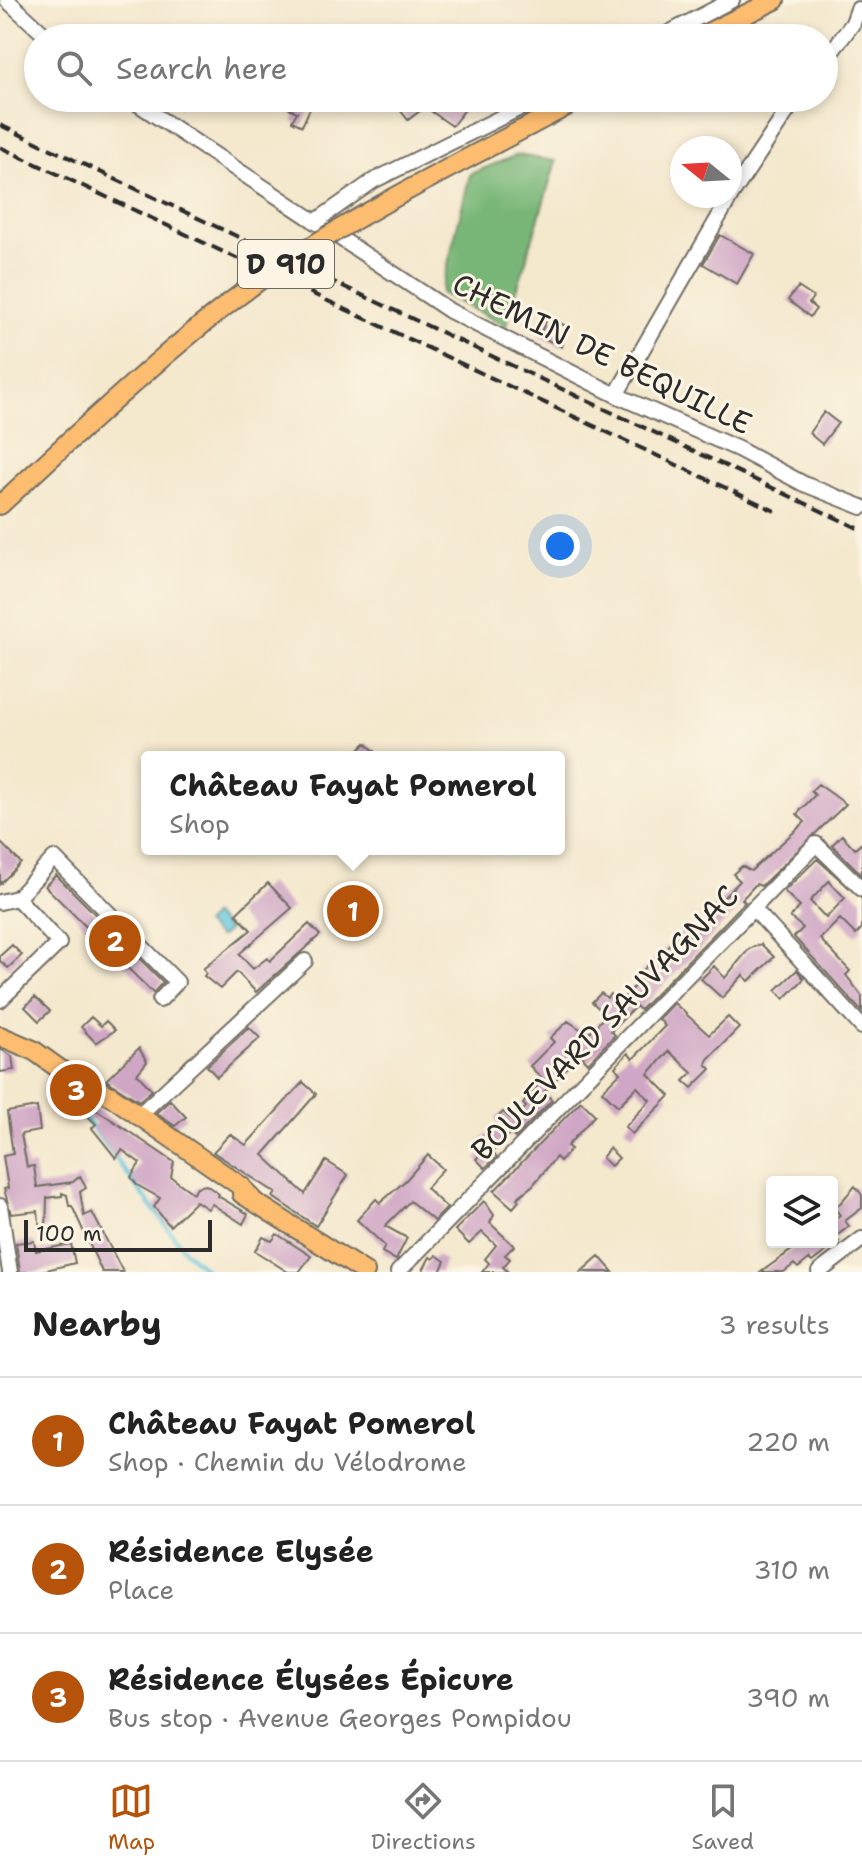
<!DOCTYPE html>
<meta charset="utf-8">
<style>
body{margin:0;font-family:"Shantell Sans",sans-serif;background:#f6f6f6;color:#222}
.controls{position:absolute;right:24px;bottom:24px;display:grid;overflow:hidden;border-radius:8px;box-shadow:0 4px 12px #0003}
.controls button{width:72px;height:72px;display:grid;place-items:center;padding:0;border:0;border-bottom:2px solid #e0e0e0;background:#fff;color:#222;font:40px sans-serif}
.compass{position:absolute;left:670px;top:136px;width:72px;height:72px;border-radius:50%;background:#fff;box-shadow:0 4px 12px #0003;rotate:288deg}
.scale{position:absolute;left:24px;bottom:20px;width:188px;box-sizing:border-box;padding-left:8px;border:4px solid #2b2b2b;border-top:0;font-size:22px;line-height:28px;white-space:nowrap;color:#2b2b2b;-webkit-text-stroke:6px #fcf5e5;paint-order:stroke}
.you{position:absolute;left:560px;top:546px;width:28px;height:28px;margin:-20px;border:6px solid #fff;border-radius:50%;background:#1a73e8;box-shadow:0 0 0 12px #1a73e833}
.badge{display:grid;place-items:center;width:52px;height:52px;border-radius:50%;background:#b45309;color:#fff;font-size:26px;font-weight:700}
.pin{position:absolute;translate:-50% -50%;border:4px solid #fff;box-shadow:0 2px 8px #0006}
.popup{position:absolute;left:141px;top:751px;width:424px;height:104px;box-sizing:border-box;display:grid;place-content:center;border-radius:8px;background:#fff;filter:drop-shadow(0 2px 6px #0005);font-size:26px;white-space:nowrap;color:#767676}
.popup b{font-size:30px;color:#222}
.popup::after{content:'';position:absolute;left:50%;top:100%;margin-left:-16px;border:16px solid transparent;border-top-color:#fff}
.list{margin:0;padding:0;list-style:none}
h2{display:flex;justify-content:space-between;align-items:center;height:104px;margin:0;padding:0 32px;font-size:34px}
h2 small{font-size:26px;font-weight:400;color:#767676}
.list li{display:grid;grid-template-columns:52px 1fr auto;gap:24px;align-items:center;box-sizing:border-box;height:128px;padding:0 32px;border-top:2px solid #e0e0e0}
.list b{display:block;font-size:30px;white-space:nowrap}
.list p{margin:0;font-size:26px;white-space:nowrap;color:#767676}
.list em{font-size:26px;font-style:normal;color:#767676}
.icon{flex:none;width:44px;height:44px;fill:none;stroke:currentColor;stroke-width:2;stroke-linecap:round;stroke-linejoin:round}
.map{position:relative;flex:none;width:862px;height:1272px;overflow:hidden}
.search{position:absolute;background:#fff;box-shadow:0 4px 12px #0003;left:24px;right:24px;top:24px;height:88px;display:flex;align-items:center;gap:20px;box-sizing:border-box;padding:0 28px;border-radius:44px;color:#767676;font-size:30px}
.sheet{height:488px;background:#fff}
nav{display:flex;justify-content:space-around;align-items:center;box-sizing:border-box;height:112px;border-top:2px solid #e0e0e0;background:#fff;font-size:22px;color:#767676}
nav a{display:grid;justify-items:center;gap:4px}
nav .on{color:#b45309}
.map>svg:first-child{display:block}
.forest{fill:#78b677;stroke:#527051;stroke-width:2}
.water{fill:#5fc6dc;stroke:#457884;stroke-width:2}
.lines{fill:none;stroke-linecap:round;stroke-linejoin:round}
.stream{stroke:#5fc6dc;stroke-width:4}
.building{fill:#cfa6c5;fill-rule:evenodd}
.minor-casing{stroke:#716d64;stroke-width:18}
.major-casing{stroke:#716d64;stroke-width:22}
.minor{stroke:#fff;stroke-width:14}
.major{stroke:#fcbd6f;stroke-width:18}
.rail{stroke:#2b2b2b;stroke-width:4;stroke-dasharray:12 6;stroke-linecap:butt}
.major-bridge-casing{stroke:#716d64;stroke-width:22;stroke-linecap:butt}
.major-bridge{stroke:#fcbd6f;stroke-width:18}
.labels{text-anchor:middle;stroke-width:6;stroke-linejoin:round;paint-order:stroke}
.shield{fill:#fcf5e5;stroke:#6a6863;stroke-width:2}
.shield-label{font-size:28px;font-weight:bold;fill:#2b2b2b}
.street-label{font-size:30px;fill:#2b2b2b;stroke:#fcf5e5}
</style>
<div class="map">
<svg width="862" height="1272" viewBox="0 0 862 1272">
<rect width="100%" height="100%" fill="#fcf5e5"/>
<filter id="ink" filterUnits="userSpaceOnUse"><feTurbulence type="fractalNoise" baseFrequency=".0125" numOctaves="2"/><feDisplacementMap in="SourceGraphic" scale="16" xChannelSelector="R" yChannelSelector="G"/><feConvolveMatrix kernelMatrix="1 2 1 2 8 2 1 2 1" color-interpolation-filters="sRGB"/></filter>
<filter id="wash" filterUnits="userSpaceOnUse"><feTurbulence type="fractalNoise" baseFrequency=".006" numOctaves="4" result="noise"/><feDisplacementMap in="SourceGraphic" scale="32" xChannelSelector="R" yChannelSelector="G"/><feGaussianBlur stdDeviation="1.8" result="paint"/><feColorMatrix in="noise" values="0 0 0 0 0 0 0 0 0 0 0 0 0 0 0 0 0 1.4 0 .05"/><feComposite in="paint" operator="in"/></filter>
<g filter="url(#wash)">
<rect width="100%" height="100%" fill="#f4e8cd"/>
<path class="forest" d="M 517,155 L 556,161 L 506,326 L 441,293 L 470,174 Z"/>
<path class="water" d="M 213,915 L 228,930 L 219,938 L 204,924 Z"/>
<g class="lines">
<path class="stream" d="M 71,1099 L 185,1251 L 208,1272"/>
</g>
<g id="blocks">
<path class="building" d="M 293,98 L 315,98 L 302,126 L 292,121 L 297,112 L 288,108 Z
M 415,98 L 474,98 L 452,126 L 425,107 L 408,120 L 401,111 Z
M 720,235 L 754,254 L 737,284 L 703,264 Z
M 798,287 L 813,297 L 809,303 L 816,309 L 810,317 L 788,300 Z
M 548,317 L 568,327 L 562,347 L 539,336 Z
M 824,412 L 838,423 L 822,444 L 809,433 Z
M 366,743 L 381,757 L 352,757 Z
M 818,784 L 846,804 L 761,886 L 756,884 L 742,899 L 745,902 L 640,1010 L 636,1006 L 611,1031 L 615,1035 L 588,1063 L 581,1055 L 570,1064 L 544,1092 L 552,1100 L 515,1138 L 510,1133 L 492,1152 L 497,1157 L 485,1168 L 476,1159 L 487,1147 L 489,1150 L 480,1141 L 499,1123 L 496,1119 L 503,1112 L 513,1121 L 526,1107 L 523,1104 L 542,1079 L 530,1066 L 554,1042 L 550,1038 L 568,1021 L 588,1034 L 606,1015 L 592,1002 L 601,993 L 607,998 L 610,994 L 619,1003 L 640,980 L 637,976 L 683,931 L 691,938 L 709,920 L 705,916 L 740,881 L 733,874 L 742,866 L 751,871 L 805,822 L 797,814 L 815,795 L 811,791 Z
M 842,835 L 855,849 L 862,843 L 862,875 L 832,845 Z
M 0,842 L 21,863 L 0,884 Z
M 817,859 L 862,899 L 862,928 L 856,935 L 840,919 L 820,939 L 850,971 L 846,975 L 862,996 L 862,1012 L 794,937 L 803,928 L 790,917 L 800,907 L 784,891 ZM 829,881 L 845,898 L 826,918 L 810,901 Z
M 56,875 L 163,982 L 153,993 L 45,886 Z
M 268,883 L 292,908 L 239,954 L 253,969 L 267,958 L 270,961 L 309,924 L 320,935 L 256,992 L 237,972 L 220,989 L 204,976 L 206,973 L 203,969 L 251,930 L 236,914 Z
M 761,944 L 774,957 L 749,981 L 743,975 L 722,998 L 701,979 L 714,966 L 725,978 L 749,949 Z
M 12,945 L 22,955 L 8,968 L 0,961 L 0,956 Z
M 797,970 L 804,979 L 784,999 L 776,990 Z
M 35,997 L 50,1011 L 39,1021 L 25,1007 Z
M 674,1003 L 709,1035 L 728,1017 L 739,1028 L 708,1059 L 706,1064 L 711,1069 L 692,1088 L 684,1081 L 692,1073 L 669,1051 L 648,1074 L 670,1096 L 632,1134 L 625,1127 L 650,1100 L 637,1087 L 618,1106 L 602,1091 L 620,1073 L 615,1067 L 628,1053 L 633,1059 L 665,1026 L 659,1019 Z
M 91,1017 L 101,1026 L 106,1021 L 115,1030 L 96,1043 L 81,1027 Z
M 249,1027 L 260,1038 L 217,1077 L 207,1066 Z
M 139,1048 L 147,1062 L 137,1074 L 152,1090 L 139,1101 L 106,1080 Z
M 0,1049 L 12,1056 L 14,1070 L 0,1072 Z
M 303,1082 L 316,1094 L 263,1155 L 305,1194 L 326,1161 L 348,1175 L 316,1226 L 273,1197 L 276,1193 L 213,1152 L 230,1134 L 246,1145 Z
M 69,1091 L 174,1162 L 171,1177 L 193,1193 L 197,1187 L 206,1185 L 219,1194 L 218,1196 L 248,1214 L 243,1224 L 212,1204 L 208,1209 L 196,1201 L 170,1226 L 154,1207 L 160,1198 L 137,1185 L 131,1177 L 140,1163 L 122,1150 L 116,1158 L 92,1128 L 96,1124 L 66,1096 Z
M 170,1100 L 186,1117 L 175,1126 L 156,1113 Z
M 581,1101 L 595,1115 L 567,1146 L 571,1149 L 560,1161 L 556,1157 L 533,1185 L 517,1198 L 519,1201 L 513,1208 L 494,1191 Z
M 37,1107 L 40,1131 L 21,1134 L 27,1167 L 34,1166 L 37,1187 L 73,1182 L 80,1176 L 86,1188 L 80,1192 L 84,1216 L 92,1212 L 123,1272 L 102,1272 L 72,1206 L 69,1206 L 67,1195 L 62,1193 L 62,1196 L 47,1198 L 46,1229 L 40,1230 L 38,1211 L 11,1214 L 4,1189 L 8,1188 L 3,1156 L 13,1154 L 7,1112 Z
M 609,1148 L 619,1158 L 611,1166 L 602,1158 Z
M 428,1155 L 443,1169 L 426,1188 L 447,1208 L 434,1221 L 410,1201 L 385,1226 L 407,1238 L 396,1260 L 382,1252 L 385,1246 L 357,1220 L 376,1199 L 380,1203 L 406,1180 Z
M 855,1186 L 862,1195 L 862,1208 L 845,1221 L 849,1226 L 832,1240 L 833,1221 L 840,1215 L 835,1209 Z
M 484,1201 L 494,1215 L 490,1223 L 514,1246 L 505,1255 L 510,1259 L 503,1267 L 508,1272 L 482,1272 L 489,1263 L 485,1259 L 496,1245 L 482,1232 L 469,1244 L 455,1230 Z
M 277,1234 L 311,1256 L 299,1272 L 288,1272 L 255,1251 L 263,1237 L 272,1241 Z
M 34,1241 L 36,1251 L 71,1244 L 75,1263 L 38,1272 L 20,1272 L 16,1243 Z
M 803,1242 L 838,1242 L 812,1262 L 809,1259 L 798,1268 L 794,1264 L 784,1272 L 761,1272 Z
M 436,1255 L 445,1261 L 440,1272 L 422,1272 L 430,1257 L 433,1259 Z
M 599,1256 L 613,1272 L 581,1272 Z"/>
</g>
</g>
<g filter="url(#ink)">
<use href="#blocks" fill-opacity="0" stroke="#716d64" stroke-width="2"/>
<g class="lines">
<g class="minor-casing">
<path id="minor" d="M 7,0 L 48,38
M 659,38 L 732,0
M 824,62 L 853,23 L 858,9
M 129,98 L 450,311 L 616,395 L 738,449 L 804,484 L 862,507
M 315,222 L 373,181 L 540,98
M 616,395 L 732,194 L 796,98
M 17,898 L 54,858 L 177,982 L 160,1000
M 0,902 L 17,898 L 59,943 L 0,1000
M 753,908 L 862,1027
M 137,1117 L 305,961
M 0,1206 L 10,1272
M 398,1272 L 816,844 L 862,889
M 819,1272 L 862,1239"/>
</g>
<g class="major-casing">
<path id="major" d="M 697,38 L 775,0
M 531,125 L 582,98
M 0,505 L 68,442
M 0,1036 L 33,1050 L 86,1088
M 77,1080 L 111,1096 L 242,1187 L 252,1199
M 242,1194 L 365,1272"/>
</g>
<use href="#minor" class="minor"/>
<use href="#major" class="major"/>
<path class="rail" d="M 0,125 L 862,530
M 0,147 L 775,511"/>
<g class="major-bridge-casing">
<path id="major-bridge" d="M 68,442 C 130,386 192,329 260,280 C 345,221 439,173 531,125"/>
</g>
<use href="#major-bridge" class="major-bridge"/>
</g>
</g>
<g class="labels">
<rect class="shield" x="238" y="240" width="96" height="48" rx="6"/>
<g class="shield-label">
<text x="286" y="274">D 910</text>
</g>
<g class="street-label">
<text transform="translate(602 354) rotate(26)" y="10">CHEMIN DE BEQUILLE</text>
<text transform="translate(605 1023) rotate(-46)" y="10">BOULEVARD SAUVAGNAC</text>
</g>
</g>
</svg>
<div class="controls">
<button><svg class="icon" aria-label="layers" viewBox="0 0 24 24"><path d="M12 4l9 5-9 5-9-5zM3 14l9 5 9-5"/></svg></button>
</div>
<svg class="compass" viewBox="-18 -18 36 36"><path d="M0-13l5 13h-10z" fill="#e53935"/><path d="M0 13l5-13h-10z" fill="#767676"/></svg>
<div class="scale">100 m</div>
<div class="you"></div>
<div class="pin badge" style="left:353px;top:911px">1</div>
<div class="popup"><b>Château Fayat Pomerol</b>Shop</div>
<div class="pin badge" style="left:115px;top:941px">2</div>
<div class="pin badge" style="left:76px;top:1090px">3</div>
<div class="search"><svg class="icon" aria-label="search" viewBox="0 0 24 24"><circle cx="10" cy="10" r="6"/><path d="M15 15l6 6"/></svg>Search here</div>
</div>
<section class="sheet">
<h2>Nearby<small>3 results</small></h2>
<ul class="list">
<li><span class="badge">1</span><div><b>Château Fayat Pomerol</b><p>Shop · Chemin du Vélodrome</p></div><em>220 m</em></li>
<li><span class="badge">2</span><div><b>Résidence Elysée</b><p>Place</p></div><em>310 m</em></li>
<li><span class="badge">3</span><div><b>Résidence Élysées Épicure</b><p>Bus stop · Avenue Georges Pompidou</p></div><em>390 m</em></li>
</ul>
</section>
<nav>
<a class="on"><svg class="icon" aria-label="map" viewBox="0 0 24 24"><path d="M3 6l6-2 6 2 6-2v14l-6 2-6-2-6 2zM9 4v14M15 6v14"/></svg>Map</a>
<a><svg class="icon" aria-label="directions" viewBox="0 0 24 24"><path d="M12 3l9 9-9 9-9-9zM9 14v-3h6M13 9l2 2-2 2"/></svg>Directions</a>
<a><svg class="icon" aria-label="saved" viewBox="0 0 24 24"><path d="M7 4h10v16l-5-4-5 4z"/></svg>Saved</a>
</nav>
